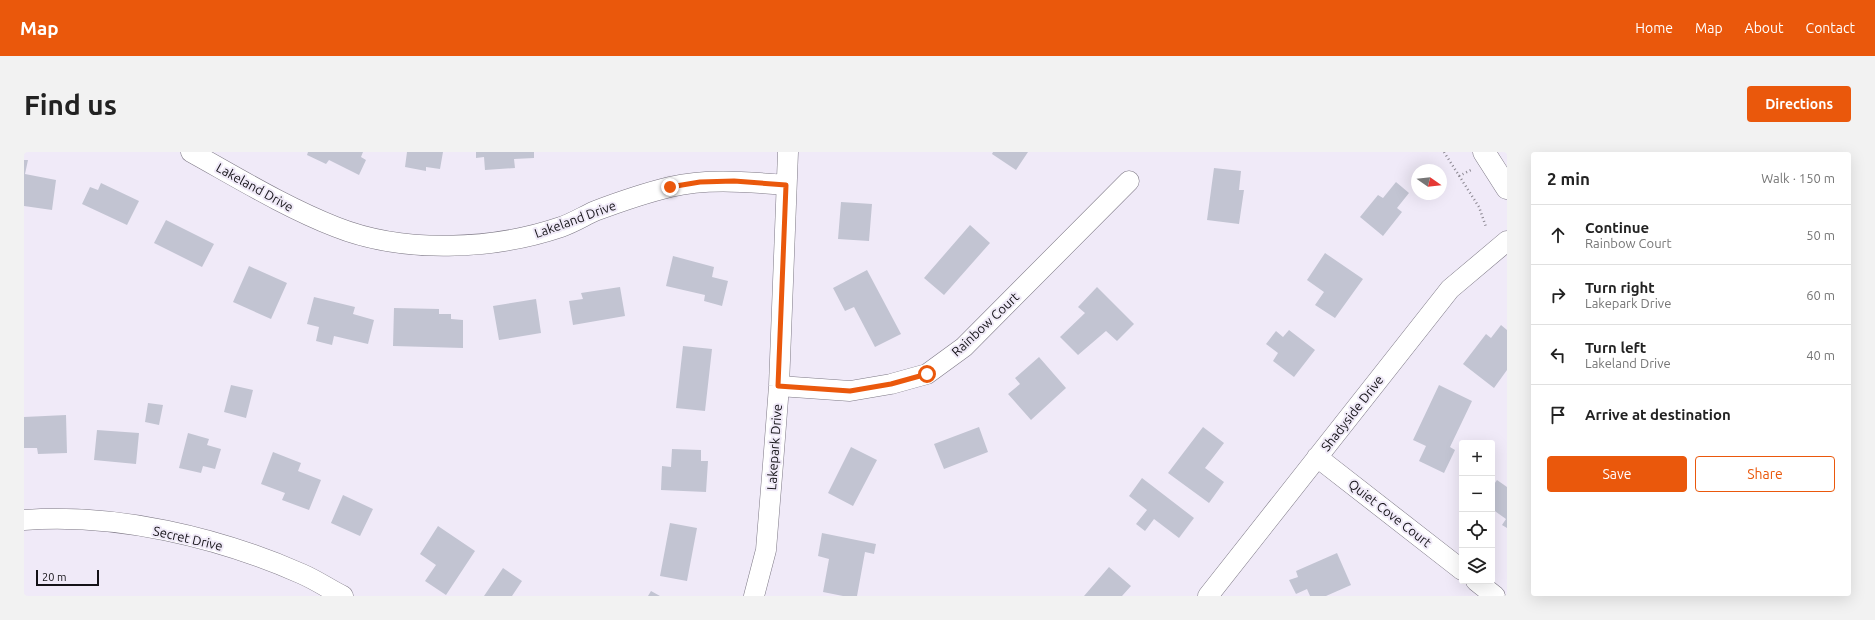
<!DOCTYPE html>
<meta charset="utf-8">
<style>
body{margin:0;font-family:Ubuntu,sans-serif;background:#f2f2f2;color:#222}
.controls{position:absolute;right:12px;bottom:12px;display:grid;overflow:hidden;border-radius:4px;box-shadow:0 4px 16px #0002}
.controls button{width:36px;height:36px;display:grid;place-items:center;padding:0;border:0;border-bottom:1px solid #e0e0e0;background:#fff;color:#222;font:20px sans-serif}
.compass{position:absolute;left:1387px;top:12px;width:36px;height:36px;border-radius:50%;background:#fff;box-shadow:0 4px 16px #0002;rotate:104deg}
.scale{position:absolute;left:12px;bottom:10px;width:63px;box-sizing:border-box;padding-left:4px;border:2px solid #141217;border-top:0;font-size:11px;line-height:14px;white-space:nowrap;color:#141217;-webkit-text-stroke:3px #f0eaf8;paint-order:stroke}
.stop{position:absolute;width:12px;height:12px;margin:-9px;border:3px solid #ea580c;border-radius:50%;background:#fff}
.stop.end{background:#ea580c;border-color:#fff;box-shadow:0 1px 4px #0008}
.list{margin:0;padding:0;list-style:none}
h2{display:flex;justify-content:space-between;align-items:center;height:52px;margin:0;padding:0 16px;font-size:17px}
h2 small{font-size:13px;font-weight:400;color:#767676}
.list li{display:grid;grid-template-columns:26px 1fr auto;gap:12px;align-items:center;box-sizing:border-box;height:60px;padding:0 16px;border-top:1px solid #e0e0e0}
.list b{display:block;font-size:15px;white-space:nowrap}
.list p{margin:0;font-size:13px;white-space:nowrap;color:#767676}
.list em{font-size:13px;font-style:normal;color:#767676}
.actions{display:flex;gap:8px;padding:12px 16px}
.actions a{flex:1;padding:9px 0;border:1px solid #ea580c;border-radius:4px;text-align:center;font-size:14px;color:#ea580c}
.actions .main{background:#ea580c;color:#fff}
.icon{flex:none;width:22px;height:22px;fill:none;stroke:currentColor;stroke-width:2;stroke-linecap:round;stroke-linejoin:round}
.map{position:relative;flex:none;width:1483px;height:444px;overflow:hidden;border-radius:4px}
header{display:flex;align-items:center;gap:24px;box-sizing:border-box;height:56px;padding:0 20px;background:#ea580c;color:#fff}
header strong{font-size:19px}
nav{display:flex;gap:22px;margin-inline-start:auto;font-size:14px}
.intro{display:flex;align-items:center;justify-content:space-between;box-sizing:border-box;height:96px;padding:0 24px}
h1{margin:0;font-size:28px}
.button{padding:10px 18px;border-radius:4px;background:#ea580c;color:#fff;font-size:14px;font-weight:700}
main{display:flex;gap:24px;padding:0 24px}
aside{flex:1;background:#fff;border-radius:4px;box-shadow:0 4px 16px #0002}
.map>svg:first-child{display:block}
.building{fill:#c2c4d2}
.lines{fill:none;stroke-linecap:round;stroke-linejoin:round}
.minor-casing{stroke:#7d7885;stroke-width:21}
.secondary-casing{stroke:#7d7885;stroke-width:23}
.path{stroke:#8b8791;stroke-width:2.5;stroke-dasharray:1 3;stroke-linecap:butt}
.minor{stroke:#fff;stroke-width:20}
.secondary{stroke:#fff;stroke-width:22}
.route{stroke:#ea580c;stroke-width:5}
.labels{text-anchor:middle;stroke-width:4;stroke-linejoin:round;paint-order:stroke}
.street-label{font-size:13px;fill:#141217;stroke:#f0eaf8}
</style>
<header>
<strong>Map</strong>
<nav><a>Home</a><a>Map</a><a>About</a><a>Contact</a></nav>
</header>
<div class="intro"><h1>Find us</h1><a class="button">Directions</a></div>
<main>
<div class="map">
<svg width="1483" height="444" viewBox="0 0 1483 444">
<rect width="100%" height="100%" fill="#f0eaf8"/>
<path class="building" d="M 284,0 L 339,0 L 337,5 L 342,8 L 335,23 L 305,8 L 302,12 L 283,3 Z
M 383,0 L 419,0 L 416,17 L 402,15 L 402,19 L 381,15 Z
M 452,0 L 510,0 L 510,6 L 490,7 L 491,16 L 461,18 L 460,5 L 452,6 Z
M 969,0 L 1004,0 L 992,18 L 968,2 Z
M 0,8 L 4,8 L 1,22 L 32,28 L 28,58 L 0,54 Z
M 1190,16 L 1217,19 L 1215,38 L 1220,38 L 1215,72 L 1183,68 Z
M 1372,30 L 1385,41 L 1373,56 L 1378,60 L 1359,84 L 1336,65 L 1354,43 L 1359,46 Z
M 77,31 L 115,49 L 103,73 L 58,52 L 66,35 L 74,38 Z
M 817,50 L 848,52 L 845,89 L 814,87 Z
M 142,68 L 190,92 L 178,115 L 130,91 Z
M 946,73 L 966,91 L 920,143 L 900,126 Z
M 1301,101 L 1339,127 L 1311,166 L 1291,153 L 1300,140 L 1283,128 Z
M 649,104 L 690,115 L 688,125 L 704,129 L 698,154 L 680,149 L 681,143 L 642,134 Z
M 225,114 L 263,131 L 247,167 L 209,150 Z
M 843,118 L 877,182 L 851,195 L 830,155 L 821,159 L 809,136 Z
M 596,135 L 601,164 L 549,173 L 545,149 L 559,147 L 557,141 Z
M 1073,135 L 1110,172 L 1093,189 L 1082,179 L 1054,203 L 1036,185 L 1061,161 L 1054,155 Z
M 290,145 L 331,155 L 329,162 L 350,168 L 344,192 L 310,184 L 308,193 L 292,189 L 295,175 L 283,172 Z
M 512,147 L 517,181 L 475,188 L 469,154 Z
M 370,156 L 415,157 L 415,162 L 427,162 L 427,167 L 439,168 L 439,196 L 369,194 Z
M 1477,173 L 1483,178 L 1483,218 L 1470,236 L 1439,212 L 1462,182 L 1467,186 Z
M 1265,178 L 1291,198 L 1270,225 L 1249,209 L 1254,201 L 1242,192 L 1252,179 L 1259,185 Z
M 659,194 L 688,197 L 681,259 L 652,256 Z
M 1015,205 L 1042,236 L 1007,268 L 984,242 L 996,232 L 991,226 Z
M 207,233 L 229,238 L 222,266 L 200,260 Z
M 1415,233 L 1448,249 L 1426,295 L 1431,298 L 1420,321 L 1395,309 L 1402,294 L 1389,288 Z
M 124,251 L 139,253 L 135,273 L 121,270 Z
M 42,263 L 43,301 L 14,302 L 13,296 L 0,296 L 0,265 Z
M 955,275 L 964,300 L 920,317 L 910,292 Z
M 1179,275 L 1200,291 L 1181,316 L 1200,330 L 1185,351 L 1144,321 Z
M 73,278 L 115,281 L 112,312 L 70,308 Z
M 164,281 L 185,287 L 183,293 L 197,297 L 191,317 L 179,314 L 177,321 L 155,316 Z
M 827,295 L 853,308 L 829,354 L 804,341 Z
M 648,297 L 677,298 L 677,309 L 684,309 L 682,340 L 637,338 L 638,314 L 647,315 Z
M 249,300 L 277,311 L 274,319 L 297,328 L 285,358 L 258,348 L 261,341 L 237,332 Z
M 1118,326 L 1170,366 L 1155,386 L 1130,367 L 1121,379 L 1112,372 L 1123,358 L 1105,344 Z
M 1473,328 L 1483,335 L 1483,376 L 1478,373 L 1482,367 L 1468,357 L 1468,335 Z
M 319,343 L 349,357 L 336,384 L 307,371 Z
M 646,371 L 673,376 L 663,429 L 636,424 Z
M 414,374 L 451,399 L 422,443 L 401,429 L 412,413 L 396,402 Z
M 798,381 L 852,392 L 850,402 L 841,400 L 833,444 L 819,444 L 799,440 L 805,407 L 794,404 Z
M 1313,401 L 1327,433 L 1302,444 L 1286,444 L 1283,437 L 1272,442 L 1265,428 L 1274,425 L 1272,419 Z
M 1085,415 L 1107,434 L 1098,444 L 1060,444 Z
M 479,416 L 498,429 L 488,444 L 460,444 Z
M 627,439 L 636,444 L 624,444 Z"/>
<g class="lines">
<g class="minor-casing">
<path id="minor" d="M 167,0 C 214,26 261,55 312,75 C 380,102 469,98 537,75 C 549,71 560,64 571,59 C 595,50 621,41 646,35 C 684,26 723,30 762,33
M 755,234 L 826,239 L 867,232 L 903,222 L 940,195 L 1105,29
M 1293,305 L 1438,418
M 0,368 C 92,361 194,385 278,422 C 292,428 305,437 319,444
M 1452,429 L 1471,444
M 730,444 L 742,398 L 749,312 L 755,234 L 764,0
M 1184,444 L 1426,137 L 1483,89"/>
</g>
<g class="secondary-casing">
<path id="secondary" d="M 1460,0 L 1483,36"/>
</g>
<path class="path" d="M 1420,0 L 1455,55 L 1462,75
M 1435,24 L 1447,18"/>
<use href="#minor" class="minor"/>
<use href="#secondary" class="secondary"/>
</g>
<g class="lines">
<path class="route" d="M 646,35 L 676,30 L 710,29 L 762,33 L 754,234 L 826,239 L 867,232 L 903,222"/>
</g>
<g class="labels">
<g class="street-label">
<text transform="translate(231 35) rotate(29)" y="5">Lakeland Drive</text>
<text transform="translate(551 67) rotate(-20)" y="5">Lakeland Drive</text>
<text transform="translate(961 172) rotate(-43)" y="5">Rainbow Court</text>
<text transform="translate(1328 261) rotate(-52)" y="5">Shadyside Drive</text>
<text transform="translate(750 295) rotate(-86)" y="5">Lakepark Drive</text>
<text transform="translate(1366 361) rotate(38)" y="5">Quiet Cove Court</text>
<text transform="translate(164 386) rotate(13)" y="5">Secret Drive</text>
</g>
</g>
</svg>
<div class="controls">
<button>+</button>
<button>−</button>
<button><svg class="icon" aria-label="locate" viewBox="0 0 24 24"><circle cx="12" cy="12" r="6"/><path d="M12 2v4M12 18v4M2 12h4M18 12h4"/></svg></button>
<button><svg class="icon" aria-label="layers" viewBox="0 0 24 24"><path d="M12 4l9 5-9 5-9-5zM3 14l9 5 9-5"/></svg></button>
</div>
<svg class="compass" viewBox="-18 -18 36 36"><path d="M0-13l5 13h-10z" fill="#e53935"/><path d="M0 13l5-13h-10z" fill="#767676"/></svg>
<div class="scale">20 m</div>
<div class="stop" style="left:903px;top:222px"></div>
<div class="stop end" style="left:646px;top:35px"></div>
</div>
<aside>
<h2>2 min<small>Walk · 150 m</small></h2>
<ul class="list">
<li><svg class="icon" aria-label="ahead" viewBox="0 0 24 24"><path d="M12 20V5M6 11l6-6 6 6"/></svg><div><b>Continue</b><p>Rainbow Court</p></div><em>50 m</em></li>
<li><svg class="icon" aria-label="right" viewBox="0 0 24 24"><path d="M7 20v-9h11M14 6l5 5-5 5"/></svg><div><b>Turn right</b><p>Lakepark Drive</p></div><em>60 m</em></li>
<li><svg class="icon" aria-label="left" viewBox="0 0 24 24"><path d="M17 20v-9H6M10 6l-5 5 5 5"/></svg><div><b>Turn left</b><p>Lakeland Drive</p></div><em>40 m</em></li>
<li><svg class="icon" aria-label="arrive" viewBox="0 0 24 24"><path d="M6 21V4h12l-3 4 3 4H6"/></svg><div><b>Arrive at destination</b></div></li>
</ul>
<div class="actions"><a class="main">Save</a><a>Share</a></div>
</aside>
</main>
